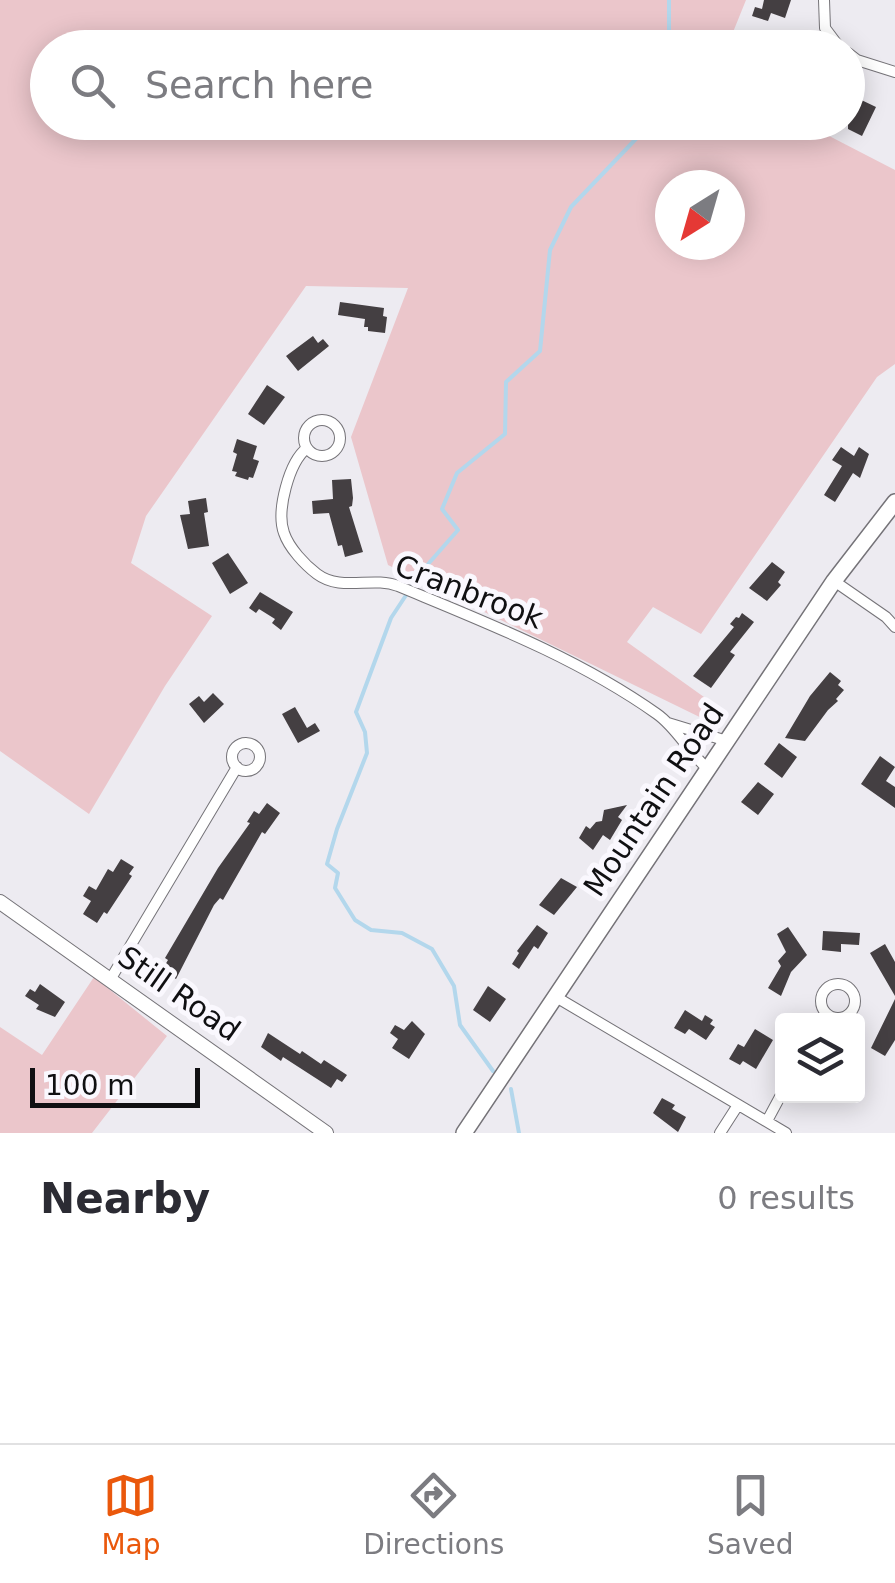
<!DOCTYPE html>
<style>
body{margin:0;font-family:"DejaVu Sans",sans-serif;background:#f7f7f7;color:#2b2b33}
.controls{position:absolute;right:30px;bottom:30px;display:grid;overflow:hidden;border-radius:10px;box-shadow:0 5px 25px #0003}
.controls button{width:90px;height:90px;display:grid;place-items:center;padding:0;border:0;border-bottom:2px solid #e1e1e2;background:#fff;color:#2b2b33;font:50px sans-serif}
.compass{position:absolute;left:655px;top:170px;width:90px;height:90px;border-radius:50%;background:#fff;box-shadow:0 5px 25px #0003;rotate:217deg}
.scale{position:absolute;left:30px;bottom:25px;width:170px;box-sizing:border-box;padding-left:10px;border:5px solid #101012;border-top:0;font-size:28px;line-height:35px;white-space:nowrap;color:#101012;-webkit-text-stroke:8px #faf8fe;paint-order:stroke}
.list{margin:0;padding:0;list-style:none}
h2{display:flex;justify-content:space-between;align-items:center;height:130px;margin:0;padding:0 40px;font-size:42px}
h2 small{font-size:32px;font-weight:400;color:#7c7c81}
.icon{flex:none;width:55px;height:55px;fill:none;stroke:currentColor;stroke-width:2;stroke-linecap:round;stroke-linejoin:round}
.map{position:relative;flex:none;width:895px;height:1133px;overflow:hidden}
.search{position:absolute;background:#fff;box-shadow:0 5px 25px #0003;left:30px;right:30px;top:30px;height:110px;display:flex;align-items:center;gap:25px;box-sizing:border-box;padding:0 35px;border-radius:55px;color:#7c7c81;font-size:38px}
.sheet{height:310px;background:#fff}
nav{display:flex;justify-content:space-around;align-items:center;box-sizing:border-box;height:140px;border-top:2px solid #e1e1e2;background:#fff;font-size:28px;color:#7c7c81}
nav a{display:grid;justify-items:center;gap:5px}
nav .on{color:#ea580c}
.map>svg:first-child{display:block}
.green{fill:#ebc6cb;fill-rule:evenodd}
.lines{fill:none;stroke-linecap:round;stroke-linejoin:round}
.stream{stroke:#b3d7ec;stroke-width:4}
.building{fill:#443f42}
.minor-casing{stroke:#757378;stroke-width:12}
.tertiary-casing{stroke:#757378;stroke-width:16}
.secondary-casing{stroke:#757378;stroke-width:18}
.minor{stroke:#fff;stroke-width:10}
.tertiary{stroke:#fff;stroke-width:14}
.secondary{stroke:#fff;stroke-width:15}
.labels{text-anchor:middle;stroke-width:10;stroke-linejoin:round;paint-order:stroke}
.street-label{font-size:30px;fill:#101012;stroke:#faf8fe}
</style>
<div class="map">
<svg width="895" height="1133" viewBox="0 0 895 1133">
<rect width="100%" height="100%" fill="#edebf1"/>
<path class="green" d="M 0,0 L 746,0 L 727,47 L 48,48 L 48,122 L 804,123 L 895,170 L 895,364 L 877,377 L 701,634 L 653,607 L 627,642 L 725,712 L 718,726 L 388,565 L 351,437 L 408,288 L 306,286 L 146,516 L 131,563 L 212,616 L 165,686 L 89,814 L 0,751 ZM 730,185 L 730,245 L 670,245 L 670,185 Z
M 94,977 L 167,1036 L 92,1133 L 0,1133 L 0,1027 L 42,1055 Z"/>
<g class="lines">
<path class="stream" d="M 669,48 L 669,0
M 493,1071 L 460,1025 L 454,986 L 432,949 L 402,933 L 371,930 L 355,920 L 335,888 L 338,873 L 327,864 L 337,829 L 367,753 L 365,732 L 356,712 L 391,618 L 422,571 L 458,530 L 442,509 L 457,473 L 505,434 L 506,382 L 540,351 L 550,250 L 571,207 L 652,122
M 511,1089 L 519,1133"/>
</g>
<path class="building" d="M 764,0 L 791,0 L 785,18 L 771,13 L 768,21 L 752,16 L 755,7 L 762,9 Z
M 853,96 L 876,107 L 862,136 L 848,129 L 848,107 Z
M 340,302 L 384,308 L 383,316 L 387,317 L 385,333 L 368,331 L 368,327 L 364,327 L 365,319 L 338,315 Z
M 313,336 L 318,343 L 323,339 L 329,346 L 298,371 L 286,356 Z
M 267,385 L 285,397 L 264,425 L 248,414 Z
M 237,439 L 257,446 L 253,459 L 259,461 L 253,478 L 249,477 L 248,480 L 235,476 L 237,472 L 232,471 L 237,454 L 233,452 Z
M 841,447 L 854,456 L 859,447 L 869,454 L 860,478 L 853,473 L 835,502 L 824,495 L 842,466 L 832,460 Z
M 351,479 L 353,498 L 352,506 L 349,507 L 363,552 L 345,557 L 342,545 L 338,546 L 329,513 L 313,514 L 312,501 L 333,499 L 332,480 Z
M 206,498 L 208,512 L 204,513 L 209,546 L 188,549 L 180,515 L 190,514 L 188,501 Z
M 228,553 L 248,583 L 230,594 L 212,563 Z
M 772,562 L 785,572 L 778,582 L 781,585 L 767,601 L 749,588 Z
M 260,592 L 293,612 L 281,630 L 272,623 L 275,619 L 259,609 L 256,613 L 249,608 Z
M 742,613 L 754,622 L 730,652 L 735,655 L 711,688 L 693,676 L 734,627 L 730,624 L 736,617 L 739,618 Z
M 830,672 L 841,681 L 838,685 L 844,690 L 836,699 L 838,701 L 828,710 L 805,741 L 785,738 L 810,696 Z
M 213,693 L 224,704 L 204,723 L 189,704 L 199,696 L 204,702 Z
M 295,707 L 307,728 L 315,723 L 320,731 L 298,743 L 282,714 Z
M 779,743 L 797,757 L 782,778 L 764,764 Z
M 880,756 L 895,767 L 886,781 L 895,787 L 895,808 L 861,784 Z
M 758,782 L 774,794 L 758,815 L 741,802 Z
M 267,803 L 280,813 L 265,834 L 262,832 L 223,900 L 220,898 L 214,905 L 176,979 L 162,970 L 168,960 L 165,958 L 218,868 L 250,823 L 247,822 L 254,811 L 259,814 Z
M 627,805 L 618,817 L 622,820 L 610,840 L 603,835 L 593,850 L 579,838 L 586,826 L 590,829 L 596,822 L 602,821 L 604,810 Z
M 121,859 L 134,867 L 129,874 L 132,876 L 107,914 L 104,912 L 97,923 L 83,914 L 91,901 L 83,896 L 89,886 L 96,890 L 108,869 L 113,872 Z
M 561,878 L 577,887 L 554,915 L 539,905 Z
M 537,925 L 548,933 L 538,949 L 534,946 L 519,969 L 512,964 L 519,953 L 517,951 Z
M 788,927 L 807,955 L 791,972 L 781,996 L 768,988 L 781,966 L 778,961 L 786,952 L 777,934 Z
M 823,931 L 860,933 L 859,945 L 841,944 L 841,952 L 822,950 Z
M 885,944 L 895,962 L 895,996 L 870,953 Z
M 40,984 L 65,1002 L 55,1017 L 36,1009 L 39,1005 L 25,996 L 30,989 L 35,992 Z
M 488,986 L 506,999 L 490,1022 L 473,1010 Z
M 895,999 L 895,1040 L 885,1056 L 871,1048 Z
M 685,1010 L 702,1021 L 705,1015 L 713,1020 L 710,1024 L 715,1027 L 706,1040 L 689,1029 L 685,1034 L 674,1028 Z
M 412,1021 L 425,1034 L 409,1059 L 392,1048 L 398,1039 L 390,1033 L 395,1025 L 404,1030 Z
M 755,1029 L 773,1040 L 756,1069 L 743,1061 L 740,1065 L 729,1059 L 738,1044 L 744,1047 Z
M 268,1033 L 300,1054 L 302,1051 L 321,1064 L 324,1060 L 347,1075 L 342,1082 L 337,1079 L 331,1088 L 283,1057 L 281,1061 L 261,1047 Z
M 662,1098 L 675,1105 L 672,1109 L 686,1117 L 678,1132 L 653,1113 Z"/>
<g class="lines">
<g class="minor-casing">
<path id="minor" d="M 824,0 L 825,28 L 840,48
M 848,53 L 857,60 L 895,72
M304 438a18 18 0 1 1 36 0a18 18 0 1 1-36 0Z
M 307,448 C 289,462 276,511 284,533 C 289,548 305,565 317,574 C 341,592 372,576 398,586 C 487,623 578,658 657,714 C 677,728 689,753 708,769
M 834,581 L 886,617 L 895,627
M 668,723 L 727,741
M232 757a14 14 0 1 1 28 0a14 14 0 1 1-28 0Z
M 110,980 L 237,767
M821 1001a17 17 0 1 1 34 0a17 17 0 1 1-34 0Z
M 556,997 L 786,1133
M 767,1121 L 782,1093
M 720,1133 L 738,1105"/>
</g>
<g class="tertiary-casing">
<path id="tertiary" d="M 0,902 L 326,1133"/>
</g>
<g class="secondary-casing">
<path id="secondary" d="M 464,1133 L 834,581 L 895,502"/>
</g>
<use href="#minor" class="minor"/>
<use href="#tertiary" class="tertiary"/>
<use href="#secondary" class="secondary"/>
</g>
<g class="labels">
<g class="street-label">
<text transform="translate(469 592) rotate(21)" y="10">Cranbrook</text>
<text transform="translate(654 800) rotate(-56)" y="10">Mountain Road</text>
<text transform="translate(179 994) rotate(35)" y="10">Still Road</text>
</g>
</g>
</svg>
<div class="controls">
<button><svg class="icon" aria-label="layers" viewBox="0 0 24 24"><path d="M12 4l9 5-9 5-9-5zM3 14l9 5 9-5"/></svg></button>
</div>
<svg class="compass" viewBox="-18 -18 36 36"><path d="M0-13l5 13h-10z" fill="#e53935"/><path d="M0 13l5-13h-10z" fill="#7c7c81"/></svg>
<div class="scale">100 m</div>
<div class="search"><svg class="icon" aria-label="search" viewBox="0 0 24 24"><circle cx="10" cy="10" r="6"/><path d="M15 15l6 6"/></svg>Search here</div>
</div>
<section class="sheet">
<h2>Nearby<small>0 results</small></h2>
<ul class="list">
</ul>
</section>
<nav>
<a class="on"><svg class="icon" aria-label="map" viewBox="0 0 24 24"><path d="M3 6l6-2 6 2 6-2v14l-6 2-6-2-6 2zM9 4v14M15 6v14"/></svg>Map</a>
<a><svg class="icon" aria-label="directions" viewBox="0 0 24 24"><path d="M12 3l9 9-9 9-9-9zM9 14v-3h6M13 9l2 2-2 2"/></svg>Directions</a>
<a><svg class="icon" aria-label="saved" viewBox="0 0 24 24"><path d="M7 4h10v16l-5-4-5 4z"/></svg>Saved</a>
</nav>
